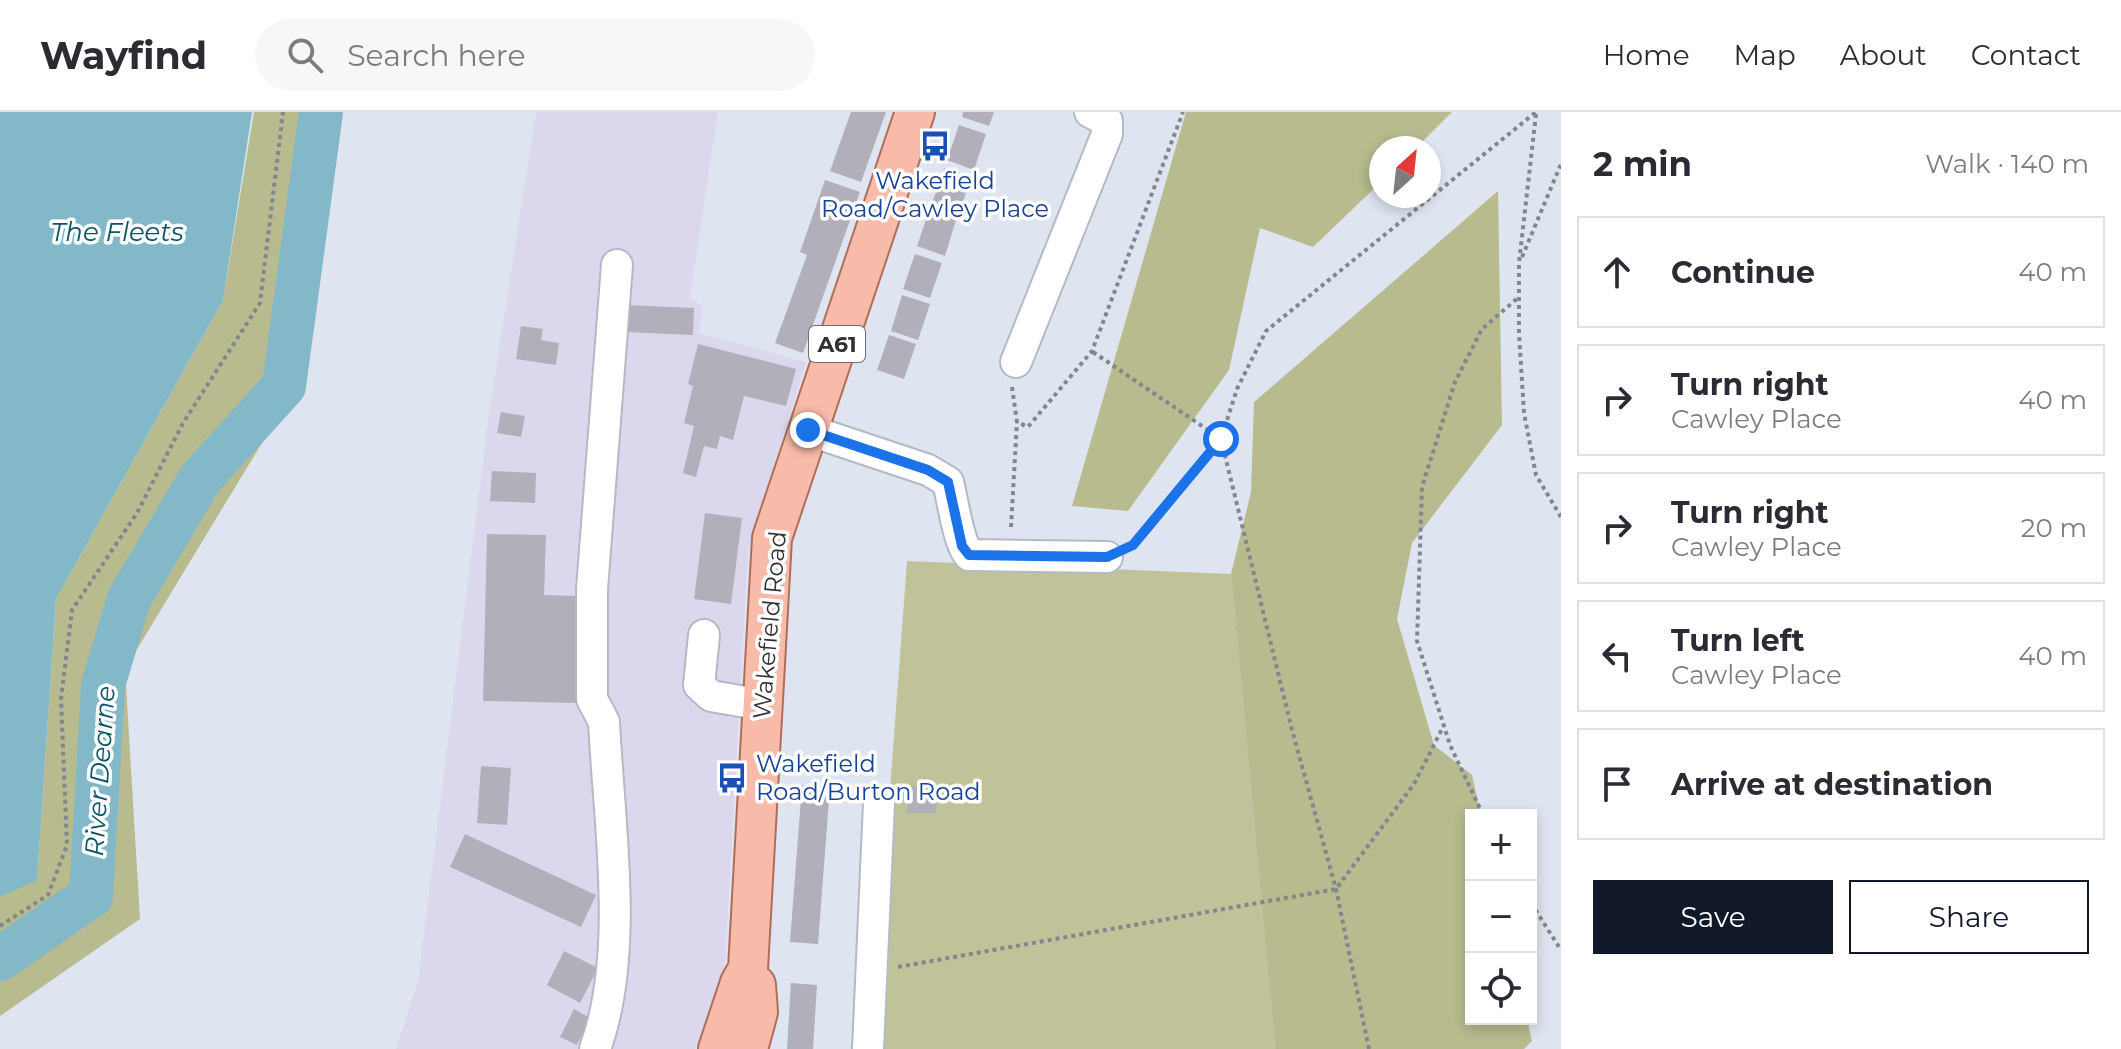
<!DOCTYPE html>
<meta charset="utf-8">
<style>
body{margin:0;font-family:Montserrat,sans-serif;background:#f7f7f7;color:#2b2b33}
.controls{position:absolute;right:24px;bottom:24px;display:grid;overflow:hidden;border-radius:0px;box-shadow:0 4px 12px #0003}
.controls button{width:72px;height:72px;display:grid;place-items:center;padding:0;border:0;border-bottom:2px solid #e1e1e2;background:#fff;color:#2b2b33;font:40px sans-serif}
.compass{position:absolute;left:1369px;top:24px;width:72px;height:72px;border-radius:50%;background:#fff;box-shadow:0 4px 12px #0003;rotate:27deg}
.stop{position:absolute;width:24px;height:24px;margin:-18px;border:6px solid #1a73e8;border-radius:50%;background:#fff}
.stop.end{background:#1a73e8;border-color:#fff;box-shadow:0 2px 8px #0008}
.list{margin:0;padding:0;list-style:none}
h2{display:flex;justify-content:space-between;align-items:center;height:104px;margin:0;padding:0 32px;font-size:34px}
h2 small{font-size:26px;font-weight:400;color:#7c7c81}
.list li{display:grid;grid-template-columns:52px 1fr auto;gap:24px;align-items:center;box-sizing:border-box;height:112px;margin:0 16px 16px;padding:0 16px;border:2px solid #e1e1e2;border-radius:0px}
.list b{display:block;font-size:30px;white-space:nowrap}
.list p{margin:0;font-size:26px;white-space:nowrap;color:#7c7c81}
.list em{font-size:26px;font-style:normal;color:#7c7c81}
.actions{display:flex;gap:16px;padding:24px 32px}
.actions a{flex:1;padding:18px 0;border:2px solid #111827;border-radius:0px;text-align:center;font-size:28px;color:#111827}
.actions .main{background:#111827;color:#fff}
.icon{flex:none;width:44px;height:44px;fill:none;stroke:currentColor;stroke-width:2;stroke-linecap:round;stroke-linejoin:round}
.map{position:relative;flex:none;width:1561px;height:937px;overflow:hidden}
header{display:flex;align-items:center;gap:48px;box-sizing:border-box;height:112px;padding:0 40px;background:#fff;border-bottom:2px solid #e1e1e2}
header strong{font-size:38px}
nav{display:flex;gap:44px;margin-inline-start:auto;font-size:28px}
.search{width:560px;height:72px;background:#f7f7f7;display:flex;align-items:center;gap:20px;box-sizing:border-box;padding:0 28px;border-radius:44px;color:#7c7c81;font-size:30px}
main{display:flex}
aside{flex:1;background:#fff}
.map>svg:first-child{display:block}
.industrial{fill:#dbd8ee}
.green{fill:#c0c39a}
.forest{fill:#b7bb8e}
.water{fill:#82b8c8}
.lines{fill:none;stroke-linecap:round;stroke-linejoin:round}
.river{stroke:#82b8c8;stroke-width:44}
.building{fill:#b0afba}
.minor-casing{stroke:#b3bac4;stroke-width:34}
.major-casing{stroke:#af6d5c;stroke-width:42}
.path{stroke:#82868d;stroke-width:4;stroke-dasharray:4 4;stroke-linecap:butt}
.minor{stroke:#fff;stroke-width:30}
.major{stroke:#f8bbaa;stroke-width:38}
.route{stroke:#1a73e8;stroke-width:10}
.labels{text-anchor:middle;stroke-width:7;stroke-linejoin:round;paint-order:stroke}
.shield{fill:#fff;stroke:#6d6f72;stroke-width:2}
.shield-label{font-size:22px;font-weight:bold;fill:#2f3135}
.transit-label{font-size:24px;fill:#164399;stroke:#fff}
.street-label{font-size:24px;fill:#2f3135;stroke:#fff}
.water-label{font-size:26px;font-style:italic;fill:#075465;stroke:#fff}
</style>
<header>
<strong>Wayfind</strong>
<div class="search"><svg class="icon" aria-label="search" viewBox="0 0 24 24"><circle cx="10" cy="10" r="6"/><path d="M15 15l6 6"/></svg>Search here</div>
<nav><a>Home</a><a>Map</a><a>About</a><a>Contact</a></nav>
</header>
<main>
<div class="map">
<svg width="1561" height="937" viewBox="0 0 1561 937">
<rect width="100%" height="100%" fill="#dfe5f0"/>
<path class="industrial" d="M 536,0 L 718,0 L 690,186 L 703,194 L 699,221 L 806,250 L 748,438 L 723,888 L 695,937 L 396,937 L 418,869 L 489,302 Z"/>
<path class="green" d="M 907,449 L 1231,462 L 1275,937 L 880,937 L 890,678 Z"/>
<path class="forest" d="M 254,0 L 323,0 L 300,268 L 125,557 L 140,807 L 0,904 L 0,785 L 37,767 L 56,487 L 223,188 Z
M 1186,0 L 1452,0 L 1416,36 L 1381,36 L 1381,70 L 1313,135 L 1260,116 L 1229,258 L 1128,399 L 1072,394 Z
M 1498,79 L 1502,313 L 1412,431 L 1397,507 L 1434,633 L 1472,663 L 1481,703 L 1471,703 L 1471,907 L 1527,907 L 1532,929 L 1524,937 L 1275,937 L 1231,462 L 1251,380 L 1254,290 Z"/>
<path class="water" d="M 0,0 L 252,0 L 223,188 L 56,487 L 37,768 L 0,785 Z"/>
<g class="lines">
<path class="river" d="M 0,847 L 91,784 L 103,573 L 129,487 L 200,367 L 284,274 L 321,0"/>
</g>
<path class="building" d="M 851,0 L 886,0 L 861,70 L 830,59 Z
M 963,0 L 994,0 L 989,14 L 962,5 Z
M 959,13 L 986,22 L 974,58 L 947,48 Z
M 944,56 L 971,66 L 959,101 L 932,91 Z
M 825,68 L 860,80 L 803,241 L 775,231 L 807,143 L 800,140 Z
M 929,99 L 956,108 L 945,144 L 917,134 Z
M 915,142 L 942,151 L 930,186 L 903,177 Z
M 902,183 L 930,192 L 918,228 L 891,219 Z
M 626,193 L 694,196 L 693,223 L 625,220 Z
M 521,214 L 543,217 L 541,228 L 559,231 L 556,253 L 516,247 Z
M 889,223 L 916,232 L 904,267 L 877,258 Z
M 698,232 L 796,257 L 786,294 L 744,284 L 733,328 L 720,324 L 717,337 L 704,334 L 696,365 L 683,361 L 694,314 L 684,311 L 693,274 L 688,272 Z
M 501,300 L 525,304 L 521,325 L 497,321 Z
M 492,359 L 536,361 L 535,391 L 490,389 Z
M 705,401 L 742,406 L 731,492 L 694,487 Z
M 487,422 L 546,423 L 544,483 L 579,484 L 577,591 L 483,589 Z
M 481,654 L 511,656 L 507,713 L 477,711 Z
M 802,673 L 830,675 L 818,832 L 790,830 Z
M 908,674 L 937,674 L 936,701 L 907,701 Z
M 465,722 L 596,783 L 581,815 L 450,755 Z
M 564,839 L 598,856 L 580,891 L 547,873 Z
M 791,871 L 817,873 L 813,937 L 787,937 Z
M 574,897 L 590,906 L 577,933 L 560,925 Z"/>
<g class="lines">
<g class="minor-casing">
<path id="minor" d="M 1016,250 L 1107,22 L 1107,9 L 1090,0
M 808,318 L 928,358 L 948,370 C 953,389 958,430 969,443 L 1107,445
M 704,523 L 699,573 L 711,584 L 763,593
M 595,937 C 630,841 609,712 604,610 L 592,587 L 592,477 L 617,153
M 868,937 L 879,691"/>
</g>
<g class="major-casing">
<path id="major" d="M 718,937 L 740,871 L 748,857 L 772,426 L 915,0
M 748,937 L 758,900 L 756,873"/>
</g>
<path class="path" d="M 1536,2 L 1519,151 L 1519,222 L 1524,301 L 1536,363 L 1561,405
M 1522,145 L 1561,52
M 1093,240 L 1221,327 L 1131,434
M 1012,275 L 1017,310 L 1028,315 L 1092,239 L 1183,0
M 1011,415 L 1017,310
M 1483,703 L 1450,633 L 1417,529 L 1422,375 L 1455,270 L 1482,217 L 1519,185
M 1531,791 L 1561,838
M 0,814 L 48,783 L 67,733 L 61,587 L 72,498 L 137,401 L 183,311 L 260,191 L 283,0
M 898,855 L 1336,777 L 1414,672 L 1444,613
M 1369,937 L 1336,777 L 1292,618 L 1221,327 L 1237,277 L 1266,219 L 1536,0"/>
<use href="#minor" class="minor"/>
<use href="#major" class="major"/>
</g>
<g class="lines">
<path class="route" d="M 808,318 L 928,358 L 948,370 L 962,434 L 969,443 L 1107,445 L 1133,433 L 1221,327"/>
</g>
<defs>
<g id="bus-bare" transform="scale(2.4)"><path d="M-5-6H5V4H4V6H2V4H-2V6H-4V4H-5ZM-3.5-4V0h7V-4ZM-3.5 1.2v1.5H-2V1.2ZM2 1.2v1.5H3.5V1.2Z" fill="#1a4fb4" stroke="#fff" stroke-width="2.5" paint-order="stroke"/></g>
</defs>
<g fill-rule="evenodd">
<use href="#bus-bare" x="935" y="34"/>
<use href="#bus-bare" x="732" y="666"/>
</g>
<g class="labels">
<rect class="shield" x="809" y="214" width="56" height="36" rx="6"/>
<g class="shield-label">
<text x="837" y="240">A61</text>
</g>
<g class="transit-label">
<text x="935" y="77">Wakefield<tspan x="935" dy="28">Road/Cawley Place</tspan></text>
<text x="756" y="660" text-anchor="start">Wakefield<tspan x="756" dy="28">Road/Burton Road</tspan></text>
</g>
<g class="street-label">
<text transform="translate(770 513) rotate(-85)" y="8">Wakefield Road</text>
</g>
<g class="water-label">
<text x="117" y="129">The Fleets</text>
<text transform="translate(100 659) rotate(-86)" y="9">River Dearne</text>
</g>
</g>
</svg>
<div class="controls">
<button>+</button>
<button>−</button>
<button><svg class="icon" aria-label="locate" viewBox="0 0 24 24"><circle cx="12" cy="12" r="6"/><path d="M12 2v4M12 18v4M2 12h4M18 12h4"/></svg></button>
</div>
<svg class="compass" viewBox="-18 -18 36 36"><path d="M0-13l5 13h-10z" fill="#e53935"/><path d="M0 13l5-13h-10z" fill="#7c7c81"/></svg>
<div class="stop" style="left:1221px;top:327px"></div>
<div class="stop end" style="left:808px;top:318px"></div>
</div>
<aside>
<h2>2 min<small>Walk · 140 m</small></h2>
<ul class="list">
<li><svg class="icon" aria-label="ahead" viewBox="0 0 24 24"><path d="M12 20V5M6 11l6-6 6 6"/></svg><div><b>Continue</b></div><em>40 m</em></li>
<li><svg class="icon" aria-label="right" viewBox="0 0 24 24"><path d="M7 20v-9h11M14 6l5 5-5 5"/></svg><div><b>Turn right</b><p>Cawley Place</p></div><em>40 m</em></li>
<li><svg class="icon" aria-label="right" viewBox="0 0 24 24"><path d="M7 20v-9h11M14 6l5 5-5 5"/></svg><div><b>Turn right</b><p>Cawley Place</p></div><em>20 m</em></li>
<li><svg class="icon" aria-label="left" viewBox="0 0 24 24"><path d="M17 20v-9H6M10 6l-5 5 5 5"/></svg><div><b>Turn left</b><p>Cawley Place</p></div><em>40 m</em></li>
<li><svg class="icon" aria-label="arrive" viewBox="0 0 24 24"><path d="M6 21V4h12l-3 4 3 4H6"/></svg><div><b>Arrive at destination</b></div></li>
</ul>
<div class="actions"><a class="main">Save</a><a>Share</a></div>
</aside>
</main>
